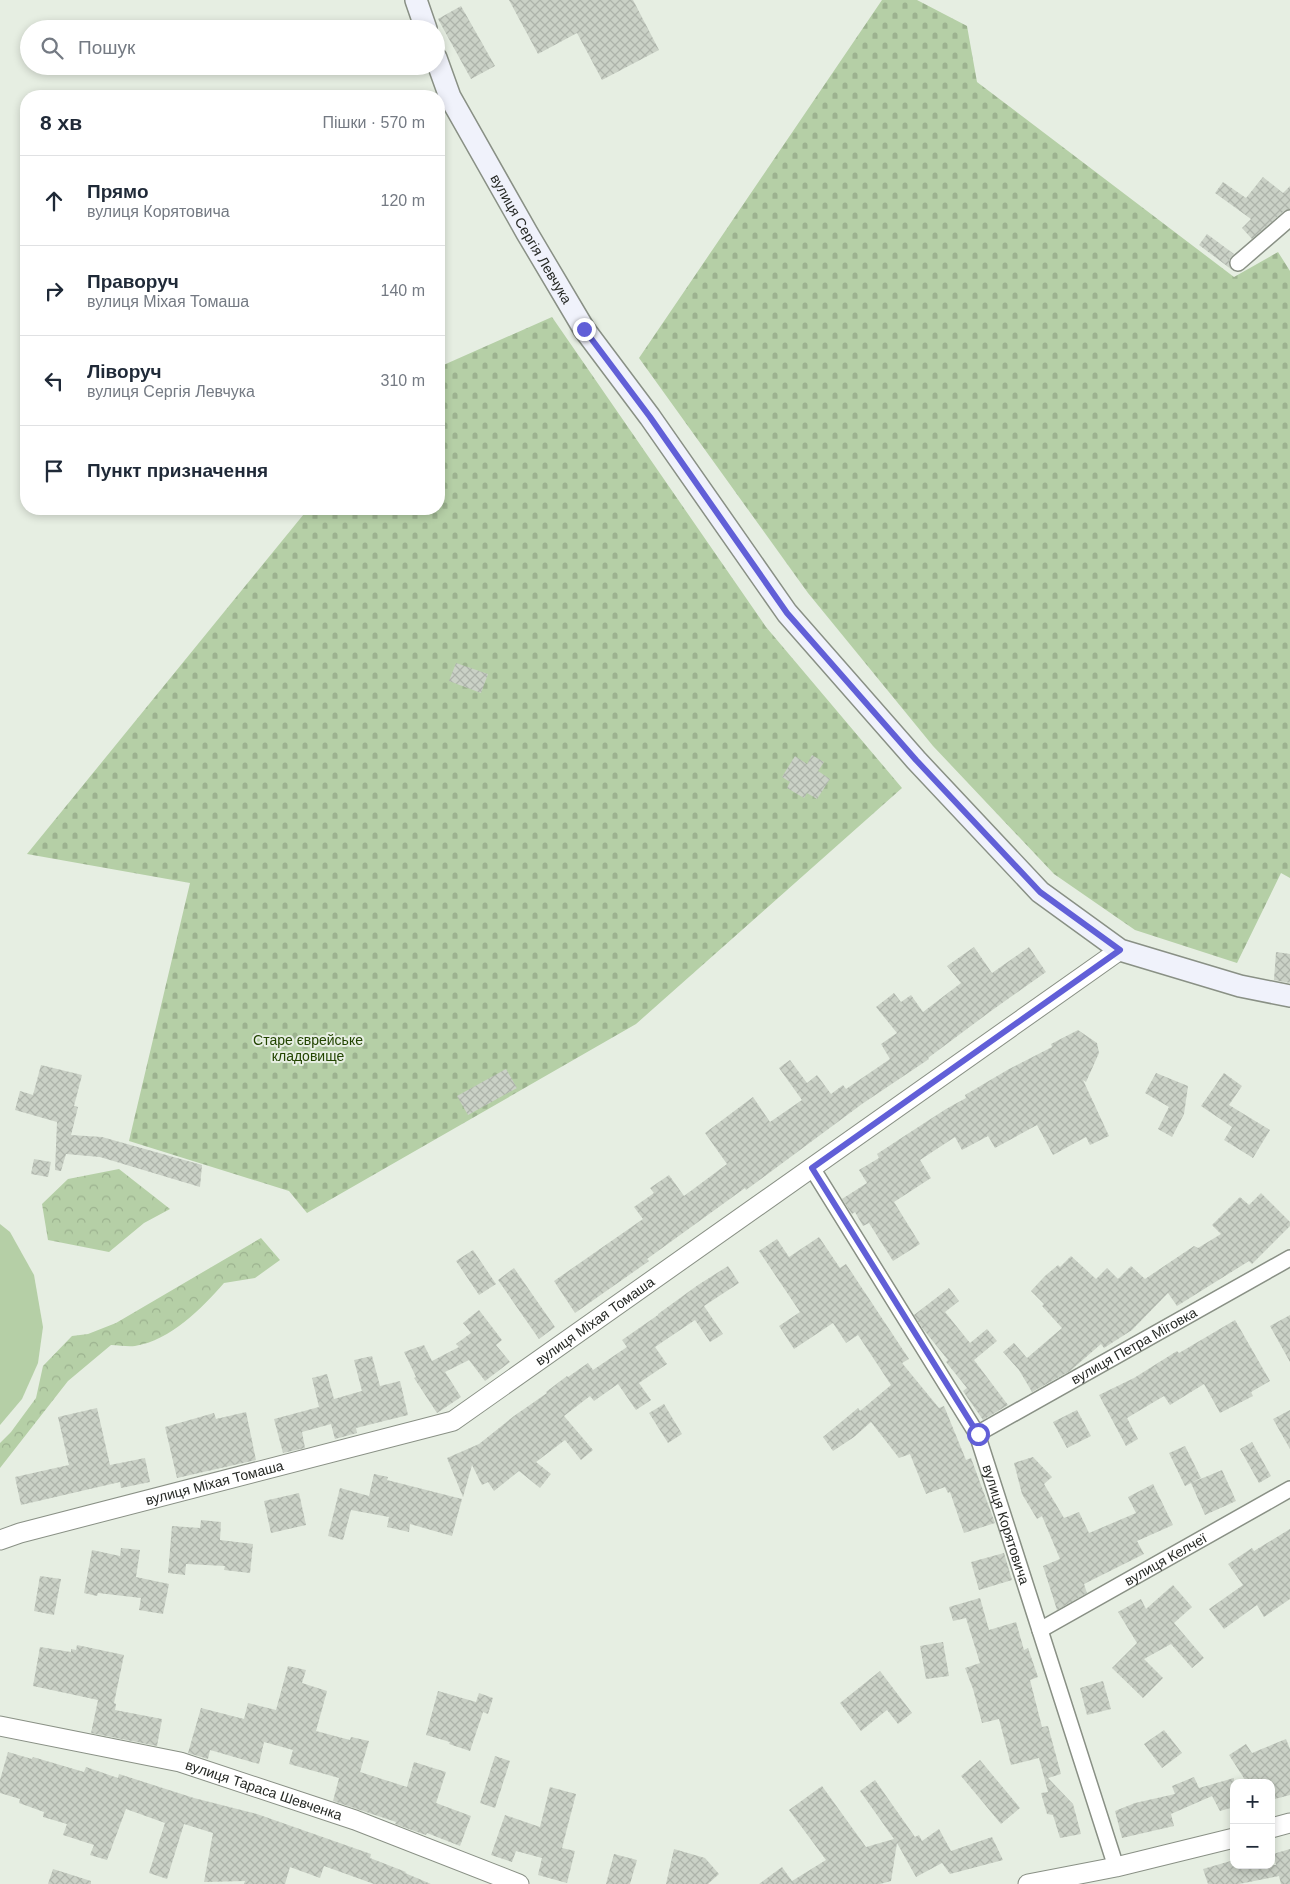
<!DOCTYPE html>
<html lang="uk">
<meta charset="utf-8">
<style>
body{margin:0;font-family:Arial,sans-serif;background:#f2f2f3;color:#1f2937}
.controls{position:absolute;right:15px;bottom:15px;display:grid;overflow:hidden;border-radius:10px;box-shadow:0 2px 8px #0003}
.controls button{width:45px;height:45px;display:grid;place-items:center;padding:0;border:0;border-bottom:1px solid #e0e1e3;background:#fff;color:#1f2937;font:25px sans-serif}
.stop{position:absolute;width:15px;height:15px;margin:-11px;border:4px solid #615fd7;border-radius:50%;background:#fff}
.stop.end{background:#615fd7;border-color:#fff;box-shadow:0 1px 5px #0008}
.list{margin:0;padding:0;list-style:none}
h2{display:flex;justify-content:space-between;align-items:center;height:65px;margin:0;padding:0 20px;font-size:21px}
h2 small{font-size:16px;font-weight:400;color:#747a83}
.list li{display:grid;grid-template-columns:32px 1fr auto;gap:15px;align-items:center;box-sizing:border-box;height:90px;padding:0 20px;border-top:1px solid #e0e1e3}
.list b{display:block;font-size:19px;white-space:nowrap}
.list p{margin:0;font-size:16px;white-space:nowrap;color:#747a83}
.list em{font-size:16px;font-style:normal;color:#747a83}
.icon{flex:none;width:28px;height:28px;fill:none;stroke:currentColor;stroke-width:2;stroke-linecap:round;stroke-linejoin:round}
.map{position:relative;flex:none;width:1290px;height:1884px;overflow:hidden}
.search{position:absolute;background:#fff;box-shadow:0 2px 8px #0003;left:20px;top:20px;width:425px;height:55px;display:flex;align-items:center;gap:12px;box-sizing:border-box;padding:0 18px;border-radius:28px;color:#747a83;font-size:19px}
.panel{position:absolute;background:#fff;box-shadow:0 2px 8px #0003;left:20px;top:90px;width:425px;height:425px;border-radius:20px}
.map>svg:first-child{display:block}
.green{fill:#b5cfa6}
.forest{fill:url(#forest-crowns)}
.cemetery{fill:url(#cemetery-stones)}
.building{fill:url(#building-cross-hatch)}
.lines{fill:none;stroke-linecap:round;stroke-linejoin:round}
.minor-casing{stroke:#899085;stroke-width:18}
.tertiary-casing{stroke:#899085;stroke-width:21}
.secondary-casing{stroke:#899085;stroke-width:24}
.minor{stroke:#fff;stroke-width:15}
.tertiary{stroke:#fff;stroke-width:19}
.secondary{stroke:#f0f2fb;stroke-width:21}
.route{stroke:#615fd7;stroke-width:6}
.labels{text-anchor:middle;stroke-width:4;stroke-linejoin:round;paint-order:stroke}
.street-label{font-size:14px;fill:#262925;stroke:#e6eee2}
.park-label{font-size:14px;fill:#240;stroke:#e6eee2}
</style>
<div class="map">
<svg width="1290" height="1884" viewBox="0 0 1290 1884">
<defs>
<pattern id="forest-crowns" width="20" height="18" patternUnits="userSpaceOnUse" patternTransform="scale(1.25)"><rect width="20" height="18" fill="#b5cfa6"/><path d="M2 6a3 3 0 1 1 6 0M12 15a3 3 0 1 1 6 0" fill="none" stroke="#9cb28f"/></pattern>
<pattern id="cemetery-stones" width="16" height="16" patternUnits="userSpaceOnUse" patternTransform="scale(1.25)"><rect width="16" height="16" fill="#b5cfa6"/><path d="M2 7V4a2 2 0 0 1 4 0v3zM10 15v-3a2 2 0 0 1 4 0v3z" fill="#9cb28f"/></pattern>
<pattern id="building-cross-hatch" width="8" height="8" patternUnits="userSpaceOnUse" patternTransform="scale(1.25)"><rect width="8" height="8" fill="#cad1c6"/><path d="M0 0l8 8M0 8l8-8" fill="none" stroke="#adb3aa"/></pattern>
</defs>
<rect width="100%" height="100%" fill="#e6eee2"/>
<path class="green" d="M 0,1224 L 10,1232 L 34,1275 L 43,1327 L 38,1363 L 22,1399 L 0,1425 Z"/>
<path class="forest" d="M 119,1169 L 170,1209 L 144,1223 L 109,1252 L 48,1240 L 42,1204 L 68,1179 Z
M 261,1238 L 280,1260 L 255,1278 L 224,1283 C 201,1309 171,1340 135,1346 C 127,1347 119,1345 111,1345 L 68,1381 L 0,1468 L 0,1443 L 11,1432 L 36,1398 L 43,1366 L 72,1336 L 88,1334 L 116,1323 Z"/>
<path class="cemetery" d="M 882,0 L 917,0 L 967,26 L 977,82 L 1234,277 L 1278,252 L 1290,271 L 1290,878 L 1281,873 L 1237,963 L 1135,930 L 1054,874 L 933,746 L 808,593 L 639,358 Z
M 552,317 L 766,627 L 902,788 L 636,1024 L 307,1213 L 289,1191 L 129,1141 L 190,883 L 27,854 L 308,509 L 439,509 L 439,367 Z"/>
<path class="building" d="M 509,0 L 633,0 L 659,50 L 602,80 L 577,33 L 538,54 Z
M 461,6 L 495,66 L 471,79 L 438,19 Z
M 1263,177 L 1283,193 L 1290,186 L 1290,209 L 1284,211 L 1252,239 L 1242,228 L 1251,219 L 1215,193 L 1223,182 L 1246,198 Z
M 1207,234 L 1234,254 L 1229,260 L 1231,269 L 1199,245 Z
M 456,663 L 488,674 L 481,693 L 449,681 Z
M 812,755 L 824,762 L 818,771 L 830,779 L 817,799 L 807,793 L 804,798 L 787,788 L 790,782 L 782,777 L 795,756 L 807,764 Z
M 974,947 L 992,973 L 1029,947 L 1046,972 L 991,1011 L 928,1058 L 929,1059 L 862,1104 L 746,1190 L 745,1188 L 647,1259 L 649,1261 L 575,1313 L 554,1281 L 643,1219 L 634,1207 L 654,1193 L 650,1188 L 669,1175 L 684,1196 L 727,1164 L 705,1133 L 753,1097 L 770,1122 L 802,1100 L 779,1068 L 790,1060 L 807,1083 L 817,1075 L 831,1094 L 843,1085 L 846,1089 L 890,1059 L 881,1044 L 897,1033 L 876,1007 L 894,993 L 901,1002 L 911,995 L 923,1012 L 961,983 L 947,966 Z
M 1276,952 L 1290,954 L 1290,983 L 1274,980 Z
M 1078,1030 L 1097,1043 L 1099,1053 L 1086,1082 L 1083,1080 L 1109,1136 L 1090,1145 L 1086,1137 L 1053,1155 L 1037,1125 L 995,1148 L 988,1136 L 962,1150 L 955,1137 L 920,1160 L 931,1178 L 894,1202 L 920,1244 L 893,1261 L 869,1223 L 863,1226 L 855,1212 L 852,1214 L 842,1199 L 867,1183 L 859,1170 L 879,1158 L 877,1154 L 909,1133 L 946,1109 L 966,1098 L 965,1095 L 1009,1069 L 1052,1047 L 1051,1044 Z
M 41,1065 L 82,1075 L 74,1106 L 78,1107 L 71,1135 L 102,1137 L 202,1165 L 200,1187 L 100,1157 L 66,1154 L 61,1171 L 55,1170 L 57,1122 L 15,1110 L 20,1091 L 33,1095 Z
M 506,1069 L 517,1088 L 468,1115 L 457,1096 Z
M 1156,1073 L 1188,1086 L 1184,1114 L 1172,1137 L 1158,1129 L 1169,1107 L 1145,1093 Z
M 1224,1073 L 1242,1086 L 1229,1105 L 1270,1130 L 1253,1158 L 1224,1140 L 1232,1127 L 1201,1106 Z
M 34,1159 L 51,1162 L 48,1177 L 31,1174 Z
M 1261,1193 L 1290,1222 L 1290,1226 L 1252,1264 L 1249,1261 L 1177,1306 L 1168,1293 L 1132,1330 L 1104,1348 L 1101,1344 L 1070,1371 L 1032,1392 L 1019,1370 L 1003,1352 L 1014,1343 L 1027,1358 L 1062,1328 L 1042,1306 L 1044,1304 L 1031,1291 L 1045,1276 L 1058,1265 L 1060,1267 L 1071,1256 L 1096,1279 L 1107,1268 L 1118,1279 L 1131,1266 L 1145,1279 L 1194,1246 L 1198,1248 L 1221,1234 L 1212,1225 L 1240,1197 L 1249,1205 Z
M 819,1237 L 840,1268 L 846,1264 L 909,1359 L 902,1363 L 939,1408 L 944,1406 L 966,1460 L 971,1458 L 995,1523 L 964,1533 L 950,1492 L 948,1493 L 945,1487 L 926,1494 L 910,1454 L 899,1458 L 871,1422 L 854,1437 L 833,1451 L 823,1437 L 858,1408 L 860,1411 L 891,1385 L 858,1335 L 846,1343 L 833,1323 L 794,1349 L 779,1326 L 800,1312 L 759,1251 L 777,1239 L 789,1257 Z
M 473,1250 L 496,1284 L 479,1295 L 456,1261 Z
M 728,1266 L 739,1283 L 704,1306 L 723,1334 L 710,1342 L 695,1320 L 655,1347 L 667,1364 L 639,1383 L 651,1400 L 636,1410 L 618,1384 L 594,1401 L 590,1396 L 564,1416 L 593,1450 L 581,1460 L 565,1440 L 536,1462 L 551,1474 L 540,1488 L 519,1471 L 494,1491 L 488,1482 L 482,1485 L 472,1465 L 463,1497 L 447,1458 L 479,1444 L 514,1416 L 547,1393 L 546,1392 L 567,1376 L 568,1377 L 588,1363 L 593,1370 L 627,1347 L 622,1340 L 658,1315 L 658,1314 L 698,1285 Z
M 514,1268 L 555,1327 L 539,1339 L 498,1280 Z
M 949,1288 L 959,1301 L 945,1312 L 970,1343 L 987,1329 L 997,1341 L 974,1360 L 1008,1405 L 983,1420 L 963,1391 L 967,1388 L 946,1362 L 948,1360 L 923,1329 L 914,1315 Z
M 479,1310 L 502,1340 L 496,1345 L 510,1362 L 485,1381 L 469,1360 L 445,1372 L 461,1397 L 437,1413 L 414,1378 L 416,1377 L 404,1352 L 424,1345 L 432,1361 L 459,1347 L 456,1344 L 471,1333 L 463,1323 Z
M 1290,1315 L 1290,1362 L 1270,1326 Z
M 1235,1320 L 1270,1381 L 1251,1392 L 1253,1396 L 1220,1413 L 1204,1384 L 1170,1405 L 1164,1396 L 1127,1418 L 1138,1439 L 1126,1446 L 1099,1395 L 1134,1378 L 1177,1351 L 1179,1353 Z
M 372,1356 L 380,1386 L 400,1381 L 408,1415 L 356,1428 L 357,1433 L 335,1439 L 331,1424 L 302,1432 L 305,1448 L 283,1453 L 274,1419 L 319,1407 L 312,1378 L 327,1374 L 334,1399 L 362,1391 L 354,1360 Z
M 664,1404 L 682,1434 L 668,1443 L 649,1413 Z
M 97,1408 L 110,1465 L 145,1458 L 150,1482 L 121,1488 L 120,1482 L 21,1505 L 15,1477 L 69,1465 L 58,1417 Z
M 1077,1410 L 1091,1436 L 1067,1448 L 1053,1422 Z
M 1290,1410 L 1290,1449 L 1273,1419 Z
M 246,1412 L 256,1460 L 177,1478 L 165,1427 L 214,1413 L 216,1419 Z
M 1252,1442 L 1271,1476 L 1259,1483 L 1240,1449 Z
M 1185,1446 L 1201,1478 L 1185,1486 L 1169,1453 Z
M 1033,1457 L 1052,1477 L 1044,1484 L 1064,1518 L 1079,1512 L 1089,1533 L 1136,1513 L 1128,1497 L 1153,1484 L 1173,1525 L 1137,1541 L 1144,1554 L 1084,1584 L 1087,1593 L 1057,1610 L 1043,1566 L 1060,1559 L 1042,1516 L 1037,1519 L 1022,1494 L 1014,1463 Z
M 1222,1470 L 1236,1501 L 1205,1515 L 1191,1483 Z
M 374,1474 L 388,1477 L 387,1480 L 462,1499 L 452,1536 L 410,1524 L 409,1532 L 387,1527 L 389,1517 L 351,1510 L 343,1540 L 328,1536 L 340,1488 L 369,1496 Z
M 299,1493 L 306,1525 L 271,1533 L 264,1501 Z
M 201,1520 L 221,1522 L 220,1540 L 253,1544 L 250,1573 L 224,1570 L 225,1566 L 186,1564 L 185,1575 L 168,1573 L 172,1526 L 200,1528 Z
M 1290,1529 L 1290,1599 L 1264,1617 L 1257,1605 L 1224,1629 L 1209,1609 L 1243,1585 L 1228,1564 L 1252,1548 L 1254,1551 Z
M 121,1548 L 140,1550 L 136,1577 L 169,1584 L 163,1614 L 139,1610 L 141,1598 L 98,1593 L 97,1596 L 84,1593 L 92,1550 L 120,1556 Z
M 1004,1553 L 1012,1580 L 979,1590 L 971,1562 Z
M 40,1576 L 61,1579 L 54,1615 L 34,1611 Z
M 1173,1585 L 1192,1607 L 1174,1623 L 1204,1658 L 1192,1668 L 1171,1644 L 1144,1659 L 1163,1678 L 1143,1698 L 1112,1668 L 1137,1643 L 1118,1612 L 1141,1599 L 1146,1609 Z
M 980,1598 L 989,1630 L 1016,1622 L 1024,1650 L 1028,1648 L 1038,1677 L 1030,1680 L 1042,1727 L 1048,1726 L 1061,1774 L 1048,1778 L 1073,1804 L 1081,1834 L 1060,1838 L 1053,1815 L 1047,1814 L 1041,1793 L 1048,1792 L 1039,1758 L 1011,1765 L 999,1719 L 982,1723 L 973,1689 L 965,1668 L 980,1663 L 966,1618 L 953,1621 L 949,1607 Z
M 943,1642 L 949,1676 L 926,1679 L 920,1646 Z
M 77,1645 L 124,1655 L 114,1703 L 116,1704 L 115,1710 L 162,1719 L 157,1746 L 91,1733 L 98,1700 L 33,1686 L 40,1647 L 71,1652 L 71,1649 L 76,1650 Z
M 288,1666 L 306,1670 L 302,1683 L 327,1691 L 316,1731 L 350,1740 L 351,1737 L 369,1741 L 360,1772 L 407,1787 L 414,1762 L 446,1772 L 436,1803 L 471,1816 L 460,1846 L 427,1833 L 426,1835 L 420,1833 L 395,1824 L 396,1822 L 333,1801 L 339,1778 L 289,1764 L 293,1750 L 264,1742 L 259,1764 L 210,1750 L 208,1759 L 188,1753 L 201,1708 L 244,1719 L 248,1703 L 276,1710 Z
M 880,1671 L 912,1713 L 898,1724 L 887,1710 L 861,1731 L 840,1703 Z
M 1103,1681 L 1111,1709 L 1087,1715 L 1080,1688 Z
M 438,1691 L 476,1702 L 479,1693 L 493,1698 L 488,1714 L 483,1712 L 470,1751 L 449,1744 L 450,1742 L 426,1735 Z
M 1164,1730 L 1182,1753 L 1162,1768 L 1144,1744 Z
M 1286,1739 L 1290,1749 L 1290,1795 L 1271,1800 L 1271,1783 L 1247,1783 L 1229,1755 L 1246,1744 L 1252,1753 Z
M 8,1752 L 32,1759 L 33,1757 L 84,1772 L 86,1767 L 118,1778 L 119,1774 L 194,1798 L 257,1814 L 371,1854 L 370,1858 L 406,1872 L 405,1873 L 431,1884 L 374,1884 L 324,1866 L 320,1878 L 290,1867 L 285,1884 L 244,1884 L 245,1881 L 204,1882 L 213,1833 L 184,1824 L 167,1879 L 149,1873 L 165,1823 L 126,1809 L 107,1860 L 90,1855 L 94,1845 L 63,1835 L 67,1824 L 43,1817 L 44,1812 L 19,1803 L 20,1799 L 0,1793 L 0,1780 Z
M 495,1756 L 510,1761 L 495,1808 L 480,1803 Z
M 980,1760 L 1020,1808 L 1001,1824 L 961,1776 Z
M 1194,1777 L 1199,1788 L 1234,1778 L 1234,1807 L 1220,1811 L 1212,1796 L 1171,1814 L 1174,1826 L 1122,1838 L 1115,1811 L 1135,1803 L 1175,1794 L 1172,1786 Z
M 875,1780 L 915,1837 L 919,1835 L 922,1841 L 939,1829 L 951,1851 L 992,1837 L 1003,1860 L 950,1874 L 942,1863 L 916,1877 L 897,1843 L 891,1881 L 880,1884 L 759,1884 L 782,1867 L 792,1881 L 826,1860 L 789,1810 L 822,1786 L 866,1847 L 894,1839 L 860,1791 Z
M 550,1787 L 576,1794 L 562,1848 L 575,1851 L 567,1883 L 538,1875 L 542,1858 L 516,1851 L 512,1862 L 491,1855 L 505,1815 L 540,1827 Z
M 674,1849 L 705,1858 L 719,1874 L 708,1884 L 666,1884 Z
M 1290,1849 L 1290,1884 L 1281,1884 L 1279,1876 L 1239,1884 L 1208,1884 L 1203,1869 L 1234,1860 L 1234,1865 L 1276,1865 L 1273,1854 Z
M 614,1854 L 637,1860 L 630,1884 L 606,1884 Z
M 53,1869 L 91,1881 L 91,1884 L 48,1884 Z"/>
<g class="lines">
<g class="minor-casing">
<g id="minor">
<path d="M 1238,263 L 1290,218"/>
<path id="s1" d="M 812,1168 L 977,1434 L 1116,1867"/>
<path id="s2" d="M 977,1434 L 1290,1258"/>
<path id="s3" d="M 1040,1630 L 1290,1489"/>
</g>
</g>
<g class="tertiary-casing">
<g id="tertiary">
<path id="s4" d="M 0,1540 L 20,1533 L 453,1421 L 1120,950"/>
<path id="s5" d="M 0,1726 L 180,1762 L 355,1820 L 519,1884"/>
<path d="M 1271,1828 L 1290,1823"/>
<path d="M 1028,1884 L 1116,1867 L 1234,1838"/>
</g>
</g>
<g class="secondary-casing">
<g id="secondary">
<path d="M 416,0 L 426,29"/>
<path id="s6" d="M 436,58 L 450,97 L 527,233 L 584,329 L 650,417 L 787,613 L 916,760 L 1040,892 L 1120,950 L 1240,986 L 1290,996"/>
</g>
</g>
<use href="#minor" class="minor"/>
<use href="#tertiary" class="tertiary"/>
<use href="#secondary" class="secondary"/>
</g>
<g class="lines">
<path class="route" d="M 584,329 L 650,417 L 787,613 L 916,760 L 1040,892 L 1120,950 L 812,1168 L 978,1434"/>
</g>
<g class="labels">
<g class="street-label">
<text dy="5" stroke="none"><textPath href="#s6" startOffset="205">вулиця Сергія Левчука</textPath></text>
<text dy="5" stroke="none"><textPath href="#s4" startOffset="642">вулиця Міхая Томаша</textPath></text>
<text dy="5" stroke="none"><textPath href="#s2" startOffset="180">вулиця Петра Міговка</textPath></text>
<text dy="5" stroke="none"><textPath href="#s4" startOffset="222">вулиця Міхая Томаша</textPath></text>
<text dy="5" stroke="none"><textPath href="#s1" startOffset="408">вулиця Корятовича</textPath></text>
<text dy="5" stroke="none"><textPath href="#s3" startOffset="144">вулиця Келчеї</textPath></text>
<text dy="5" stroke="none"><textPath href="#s5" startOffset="272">вулиця Тараса Шевченка</textPath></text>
</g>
<g class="park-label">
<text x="308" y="1045">Старе єврейське<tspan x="308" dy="16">кладовище</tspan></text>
</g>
</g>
</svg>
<div class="controls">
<button>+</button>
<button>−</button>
</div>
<div class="stop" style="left:978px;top:1434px"></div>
<div class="stop end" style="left:584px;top:329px"></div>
<div class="search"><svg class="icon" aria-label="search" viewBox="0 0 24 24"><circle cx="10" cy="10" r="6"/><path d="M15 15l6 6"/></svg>Пошук</div>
<section class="panel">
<h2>8 хв<small>Пішки · 570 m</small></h2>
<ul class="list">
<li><svg class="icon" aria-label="ahead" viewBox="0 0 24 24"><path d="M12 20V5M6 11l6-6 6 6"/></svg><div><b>Прямо</b><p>вулиця Корятовича</p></div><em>120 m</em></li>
<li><svg class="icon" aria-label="right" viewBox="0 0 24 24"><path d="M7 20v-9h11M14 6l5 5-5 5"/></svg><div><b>Праворуч</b><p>вулиця Міхая Томаша</p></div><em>140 m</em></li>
<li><svg class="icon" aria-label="left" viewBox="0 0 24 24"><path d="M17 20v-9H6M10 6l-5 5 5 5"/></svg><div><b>Ліворуч</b><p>вулиця Сергія Левчука</p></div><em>310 m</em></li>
<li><svg class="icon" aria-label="arrive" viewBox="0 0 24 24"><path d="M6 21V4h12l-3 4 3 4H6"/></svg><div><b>Пункт призначення</b></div></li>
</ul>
</section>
</div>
